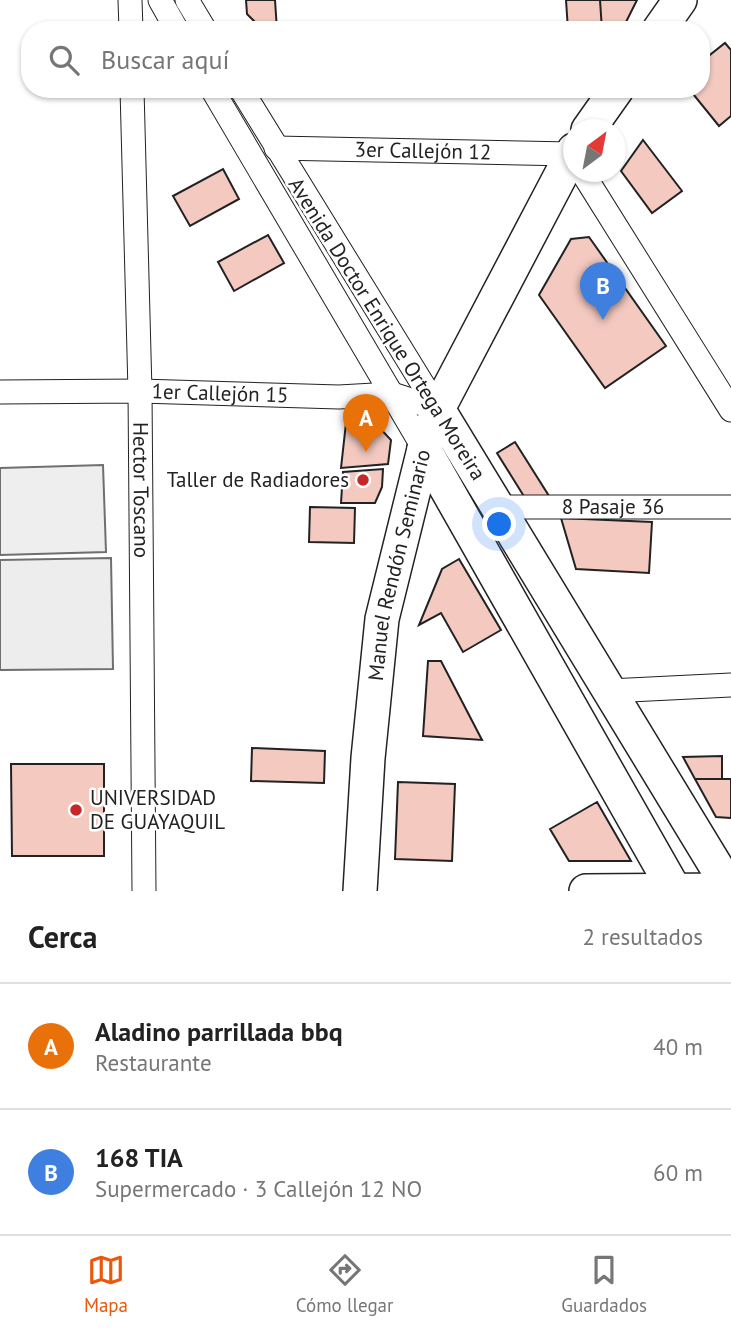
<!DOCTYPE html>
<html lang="es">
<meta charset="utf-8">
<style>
body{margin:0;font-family:"PT Sans",sans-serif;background:#f6f6f6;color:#222}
.compass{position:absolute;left:563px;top:119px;width:63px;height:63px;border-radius:50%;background:#fff;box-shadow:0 2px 5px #0004;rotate:32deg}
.you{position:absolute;left:500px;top:525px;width:24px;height:24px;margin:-18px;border:5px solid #fff;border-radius:50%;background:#1a73e8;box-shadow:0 0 0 10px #1a73e833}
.badge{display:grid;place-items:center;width:46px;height:46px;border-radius:50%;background:#ea580c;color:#fff;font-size:23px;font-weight:700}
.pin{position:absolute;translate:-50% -58px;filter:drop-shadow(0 2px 4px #0008)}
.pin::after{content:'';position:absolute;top:37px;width:24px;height:21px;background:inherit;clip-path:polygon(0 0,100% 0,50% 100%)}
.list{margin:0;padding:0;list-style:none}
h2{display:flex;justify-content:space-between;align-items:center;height:91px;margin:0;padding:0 28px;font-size:30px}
h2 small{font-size:23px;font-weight:400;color:#767676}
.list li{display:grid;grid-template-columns:46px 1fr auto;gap:21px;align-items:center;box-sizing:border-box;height:126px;padding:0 28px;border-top:2px solid #e0e0e0}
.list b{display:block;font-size:26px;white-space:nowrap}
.list p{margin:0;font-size:23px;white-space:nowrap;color:#767676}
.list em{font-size:23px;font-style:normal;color:#767676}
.icon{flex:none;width:38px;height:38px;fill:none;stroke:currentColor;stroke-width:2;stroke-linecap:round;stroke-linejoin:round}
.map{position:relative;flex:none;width:731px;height:891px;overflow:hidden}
.search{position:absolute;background:#fff;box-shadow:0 2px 5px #0004;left:21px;right:21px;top:21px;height:77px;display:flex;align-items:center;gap:18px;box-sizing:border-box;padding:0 24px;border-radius:28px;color:#767676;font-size:26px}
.sheet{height:343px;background:#fff}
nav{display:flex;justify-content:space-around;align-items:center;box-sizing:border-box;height:98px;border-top:2px solid #e0e0e0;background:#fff;font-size:19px;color:#767676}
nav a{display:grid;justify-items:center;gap:4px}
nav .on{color:#ea580c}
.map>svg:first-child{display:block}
.green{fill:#eee;stroke:#6f6f6f;stroke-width:2}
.parking{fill:#ededed;stroke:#6f6f6f;stroke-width:2}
.building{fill:#f3c9c0;stroke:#222;stroke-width:2}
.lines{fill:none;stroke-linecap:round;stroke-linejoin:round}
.street-casing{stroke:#222;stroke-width:25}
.secondary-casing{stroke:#222;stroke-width:36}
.street{stroke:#fff;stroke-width:23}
.secondary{stroke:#fff;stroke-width:33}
.poi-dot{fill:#c62828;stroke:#fff;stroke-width:2.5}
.labels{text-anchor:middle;stroke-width:5;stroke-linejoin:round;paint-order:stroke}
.street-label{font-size:21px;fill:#222;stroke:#fff}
.poi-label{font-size:21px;fill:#222;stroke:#fff;text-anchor:end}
</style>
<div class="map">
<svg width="731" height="891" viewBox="0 0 731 891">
<rect width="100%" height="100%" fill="#fff"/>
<path class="green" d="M 103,465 L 106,552 L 0,555 L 0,468 Z"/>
<path class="parking" d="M 111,558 L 113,669 L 0,670 L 0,560 Z"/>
<path class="building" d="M 246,0 L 275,0 L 277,30 L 263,30 L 247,14 Z
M 566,0 L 600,0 L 602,30 L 568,30 Z
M 600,0 L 637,0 L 623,28 L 602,30 Z
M 725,43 L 731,50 L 731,116 L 719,126 L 689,89 L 701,89 L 701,62 Z
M 643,140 L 682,191 L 652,213 L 621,171 Z
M 223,169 L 239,199 L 190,226 L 173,196 Z
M 268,235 L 284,263 L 234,291 L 218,262 Z
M 589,237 L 666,346 L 605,388 L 539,295 L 571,239 Z
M 346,423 L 376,424 L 391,440 L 388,464 L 341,468 Z
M 515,442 L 549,496 L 525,498 L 497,453 Z
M 383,469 L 382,487 L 375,503 L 341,503 L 343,472 Z
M 310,507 L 355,508 L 354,543 L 309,542 Z
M 561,518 L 652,522 L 649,573 L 576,569 Z
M 459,559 L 501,630 L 463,652 L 441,613 L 419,625 L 442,569 Z
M 428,661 L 441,661 L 482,740 L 423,736 Z
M 252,748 L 325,751 L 324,783 L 251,781 Z
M 722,756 L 722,779 L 695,779 L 683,757 Z
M 11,764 L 104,764 L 104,856 L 12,856 Z
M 695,779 L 731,779 L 731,818 L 716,817 Z
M 398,782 L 455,784 L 452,861 L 395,859 Z
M 597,802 L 631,861 L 569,861 L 550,829 Z"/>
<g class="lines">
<g class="street-casing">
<g id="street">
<path d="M 130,0 L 131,30"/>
<path d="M 160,0 L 177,30"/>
<path d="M 187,0 L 205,30"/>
<path id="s1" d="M 132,89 L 140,391 L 144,891"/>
<path d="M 212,89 L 424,449"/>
<path d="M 241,89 L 438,409"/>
<path id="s2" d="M 276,148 L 571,154 L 574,158"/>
<path d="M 582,172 L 731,410"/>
<path id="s3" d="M 0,392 L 140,391 L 339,397 L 392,394 L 438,409"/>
<path id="s4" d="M 496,507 L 731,507"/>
<path d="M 609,691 L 731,685"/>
</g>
</g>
<g class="secondary-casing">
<g id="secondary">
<path d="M 659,30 L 680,0"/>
<path d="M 588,130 L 617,89"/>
<path d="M 438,409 L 731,891"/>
<path d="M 424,449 L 675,891"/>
<path id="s5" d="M 360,891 L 368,758 L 382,619 L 424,449 L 438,409 L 574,150"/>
<path d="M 586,891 L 731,890"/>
</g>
</g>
<use href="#street" class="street"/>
<use href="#secondary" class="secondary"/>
</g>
<g class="poi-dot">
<circle cx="363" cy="480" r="7"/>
<circle cx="76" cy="810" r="7"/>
</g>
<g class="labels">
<g class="street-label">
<text dy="7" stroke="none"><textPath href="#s2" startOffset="147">3er Callejón 12</textPath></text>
<text transform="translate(387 329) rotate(58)" y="7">Avenida Doctor Enrique Ortega Moreira</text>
<text dy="7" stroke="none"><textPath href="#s3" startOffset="220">1er Callejón 15</textPath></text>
<text dy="7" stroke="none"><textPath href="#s1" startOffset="401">Hector Toscano</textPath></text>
<text dy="7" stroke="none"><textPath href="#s4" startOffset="117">8 Pasaje 36</textPath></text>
<text dy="7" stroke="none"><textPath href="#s5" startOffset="329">Manuel Rendón Seminario</textPath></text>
</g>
<g class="poi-label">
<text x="349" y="487">Taller de Radiadores</text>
<text x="90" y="805" text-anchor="start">UNIVERSIDAD<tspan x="90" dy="24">DE GUAYAQUIL</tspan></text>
</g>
</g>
</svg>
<svg class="compass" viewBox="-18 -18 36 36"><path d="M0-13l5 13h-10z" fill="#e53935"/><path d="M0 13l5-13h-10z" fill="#767676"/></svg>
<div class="you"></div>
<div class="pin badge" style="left:366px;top:452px;background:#e8710a">A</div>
<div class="pin badge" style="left:603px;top:320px;background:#3f7fe0">B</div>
<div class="search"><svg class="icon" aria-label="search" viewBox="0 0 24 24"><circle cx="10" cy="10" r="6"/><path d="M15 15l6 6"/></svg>Buscar aquí</div>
</div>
<section class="sheet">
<h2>Cerca<small>2 resultados</small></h2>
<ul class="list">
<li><span class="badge" style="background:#e8710a">A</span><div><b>Aladino parrillada bbq</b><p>Restaurante</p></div><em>40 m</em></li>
<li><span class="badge" style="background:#3f7fe0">B</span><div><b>168 TIA</b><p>Supermercado · 3 Callejón 12 NO</p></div><em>60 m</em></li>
</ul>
</section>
<nav>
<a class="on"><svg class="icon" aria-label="map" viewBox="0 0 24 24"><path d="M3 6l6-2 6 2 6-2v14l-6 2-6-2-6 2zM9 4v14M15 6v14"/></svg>Mapa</a>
<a><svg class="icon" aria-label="directions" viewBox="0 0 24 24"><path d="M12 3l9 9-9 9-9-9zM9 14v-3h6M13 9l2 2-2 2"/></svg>Cómo llegar</a>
<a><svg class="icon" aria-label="saved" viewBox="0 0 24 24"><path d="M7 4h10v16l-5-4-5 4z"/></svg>Guardados</a>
</nav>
